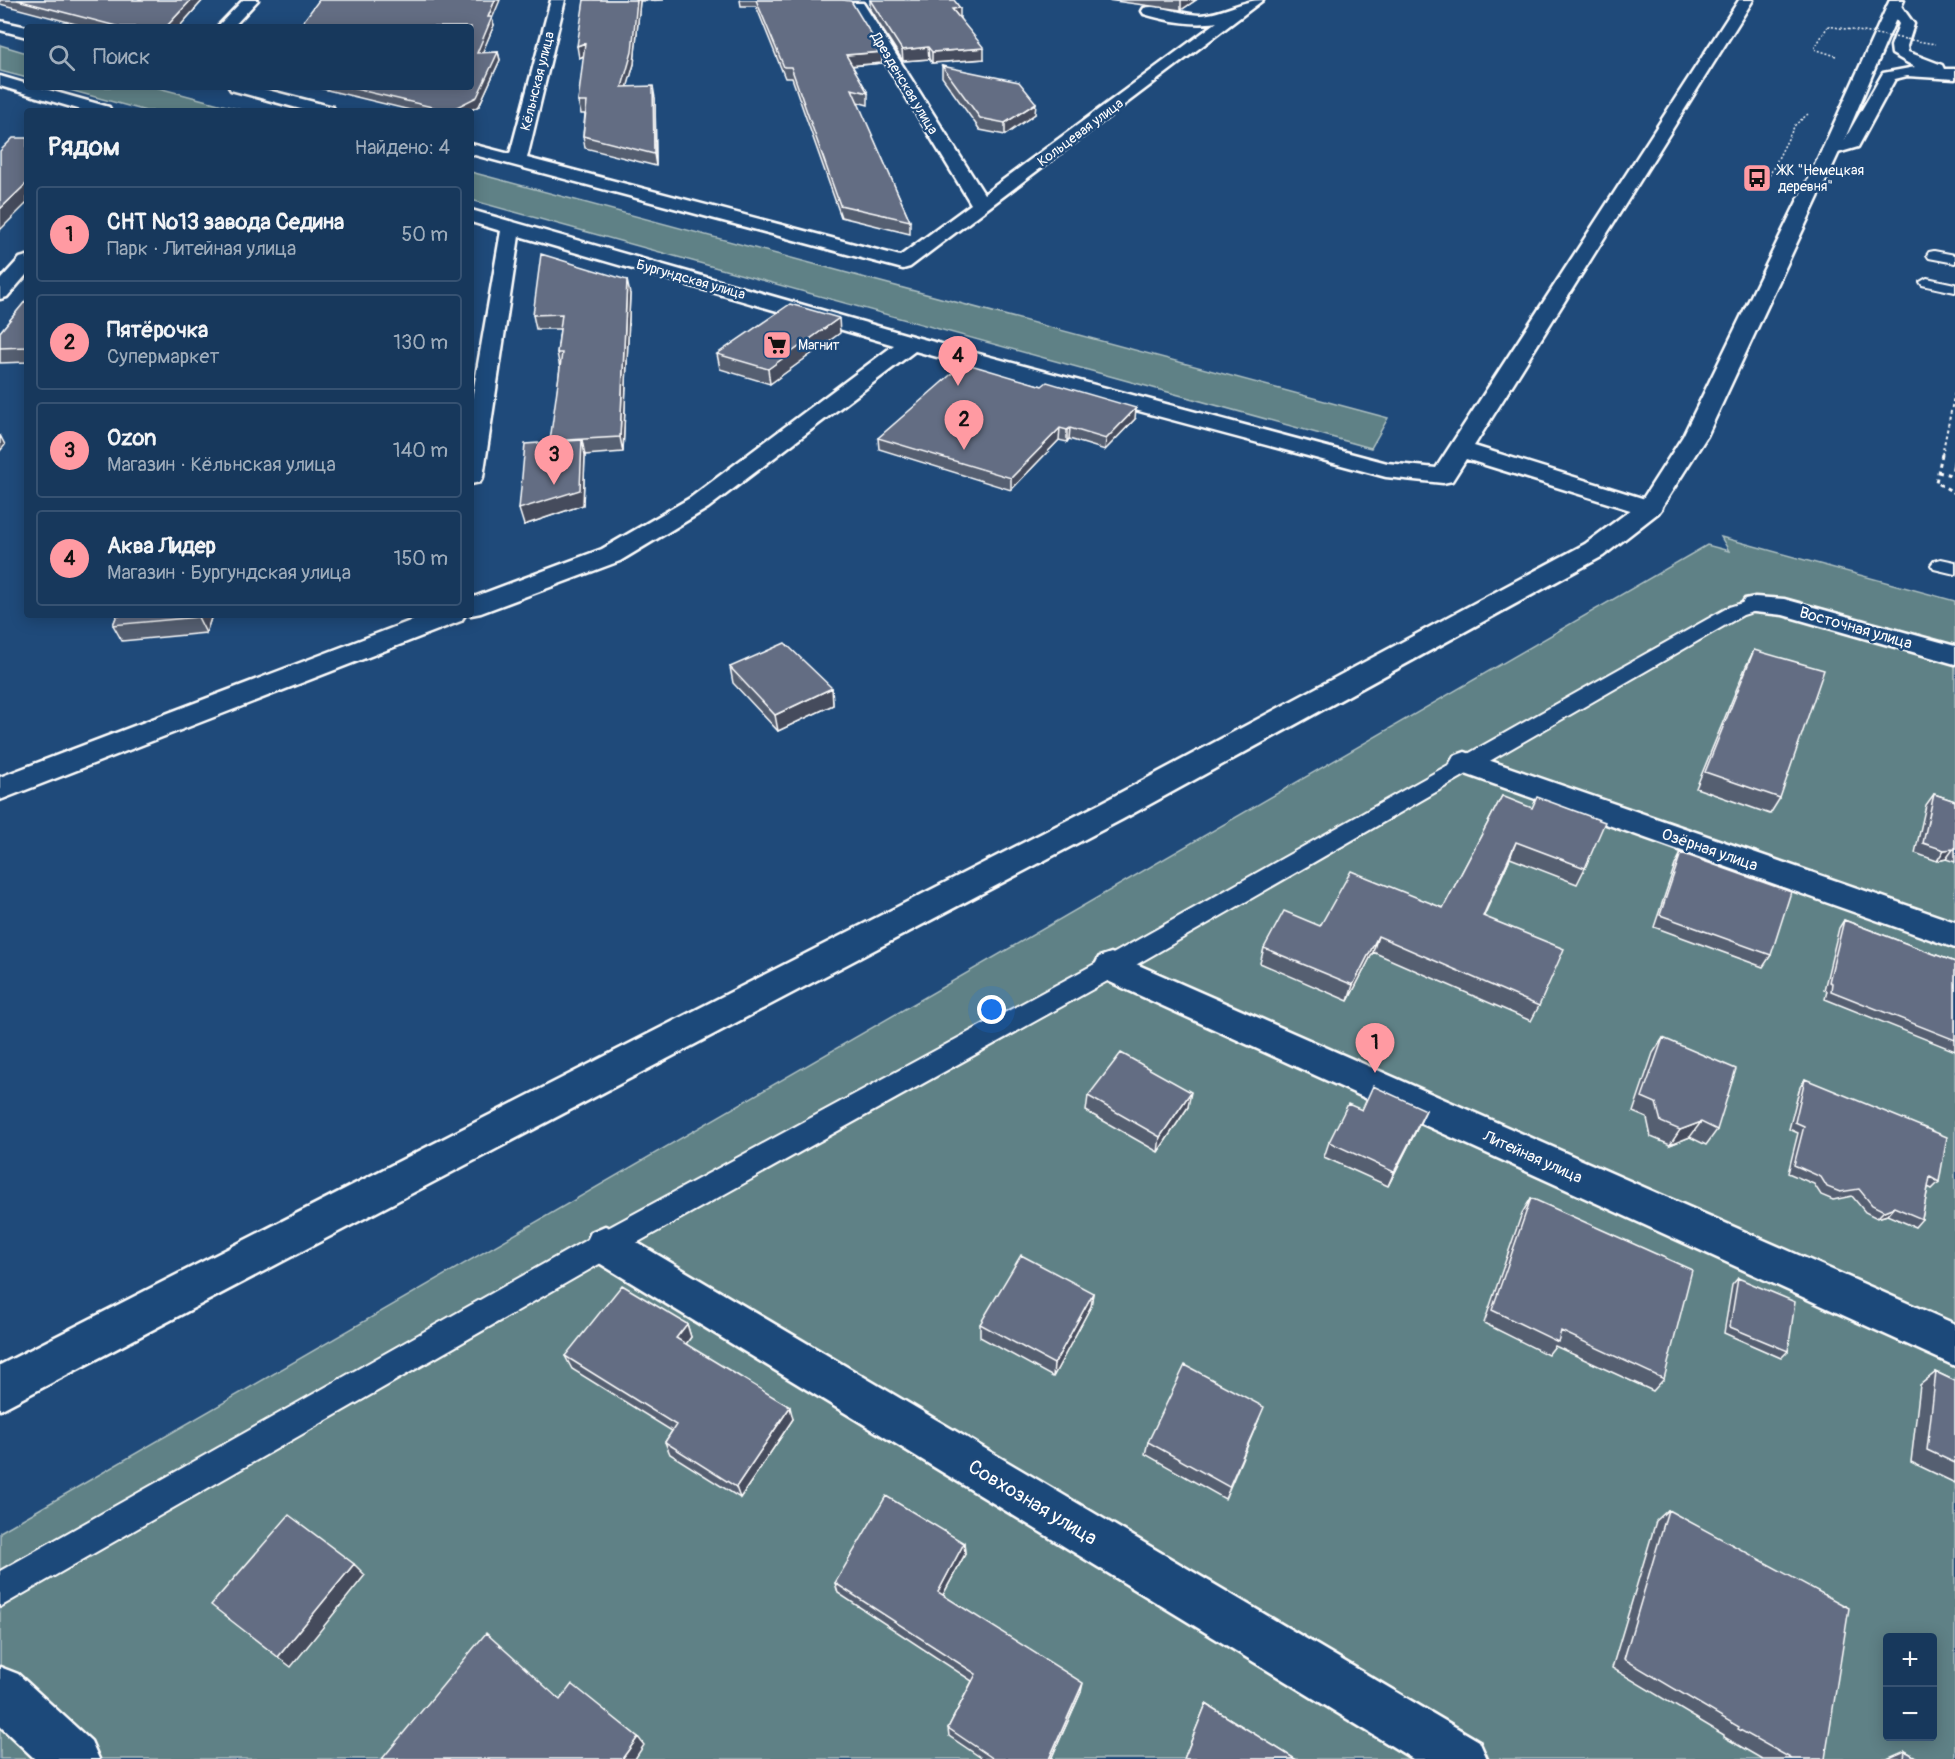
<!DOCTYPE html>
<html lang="ru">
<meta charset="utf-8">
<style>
body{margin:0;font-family:Pangolin,sans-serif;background:#244365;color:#f1f3f6}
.controls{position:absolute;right:18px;bottom:18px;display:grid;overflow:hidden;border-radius:6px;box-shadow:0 3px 15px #0003}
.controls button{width:54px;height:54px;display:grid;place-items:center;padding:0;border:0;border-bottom:2px solid #365272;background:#17385c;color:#f1f3f6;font:30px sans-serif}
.you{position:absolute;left:992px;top:1010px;width:21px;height:21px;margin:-15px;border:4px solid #fff;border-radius:50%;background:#1a73e8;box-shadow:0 0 0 9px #1a73e833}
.badge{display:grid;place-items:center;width:39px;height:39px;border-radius:50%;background:#ff9aa2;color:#111;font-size:20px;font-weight:700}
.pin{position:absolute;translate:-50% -50px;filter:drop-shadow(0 2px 3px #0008)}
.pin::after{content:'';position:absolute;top:32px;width:21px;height:18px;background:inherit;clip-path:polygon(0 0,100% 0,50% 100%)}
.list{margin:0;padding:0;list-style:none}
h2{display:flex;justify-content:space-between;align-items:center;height:78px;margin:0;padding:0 24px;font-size:26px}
h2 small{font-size:20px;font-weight:400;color:#9eacbb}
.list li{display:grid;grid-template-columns:39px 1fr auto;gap:18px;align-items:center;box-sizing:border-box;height:96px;margin:0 12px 12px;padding:0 12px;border:2px solid #365272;border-radius:6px}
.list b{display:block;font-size:22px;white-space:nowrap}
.list p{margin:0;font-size:20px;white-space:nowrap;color:#9eacbb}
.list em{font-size:20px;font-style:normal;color:#9eacbb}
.icon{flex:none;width:33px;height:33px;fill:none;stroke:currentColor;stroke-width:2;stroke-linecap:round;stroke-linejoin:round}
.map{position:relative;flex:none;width:1955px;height:1759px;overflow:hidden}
.search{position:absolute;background:#17385c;box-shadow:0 3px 15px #0003;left:24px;top:24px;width:450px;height:66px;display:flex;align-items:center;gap:15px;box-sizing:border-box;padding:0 21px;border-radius:6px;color:#9eacbb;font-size:22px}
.panel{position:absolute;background:#17385c;box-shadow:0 3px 15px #0003;left:24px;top:108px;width:450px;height:510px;border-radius:6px}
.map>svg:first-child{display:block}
.green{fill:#5e8186;stroke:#aec0c2;stroke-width:1.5;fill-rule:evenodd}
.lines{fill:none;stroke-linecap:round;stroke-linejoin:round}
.lane-casing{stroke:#fff;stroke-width:4}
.street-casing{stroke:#fff;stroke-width:5}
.secondary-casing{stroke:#fff;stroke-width:5}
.path-far2{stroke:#fff;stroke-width:1.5;stroke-dasharray:2 2;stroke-linecap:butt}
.path-far1{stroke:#fff;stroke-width:2;stroke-dasharray:3 3;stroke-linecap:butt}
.path{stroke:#fff;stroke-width:3;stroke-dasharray:4 4;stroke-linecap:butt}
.lane{fill:#1f4a7a;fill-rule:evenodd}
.street{fill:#1f4a7a;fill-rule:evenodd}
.secondary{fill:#1f4a7a;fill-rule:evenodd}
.path-bridge{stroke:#fff;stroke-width:1.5;stroke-dasharray:2 2;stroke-linecap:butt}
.wall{fill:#555e71;stroke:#fff;stroke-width:1.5}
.shaded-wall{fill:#454c5c;stroke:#fff;stroke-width:1.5}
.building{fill:#636d83;stroke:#fff;stroke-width:1.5}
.labels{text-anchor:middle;stroke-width:5;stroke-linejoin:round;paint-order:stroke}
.far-street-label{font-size:14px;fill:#fff;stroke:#1f4a7a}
.far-poi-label{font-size:14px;fill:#fff;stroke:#1f4a7a;text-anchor:start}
.street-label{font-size:16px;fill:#fff;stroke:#1f4a7a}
.near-street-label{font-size:20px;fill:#fff;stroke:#1f4a7a}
</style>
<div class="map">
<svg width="1955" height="1759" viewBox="0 0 1955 1759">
<rect width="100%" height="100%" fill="#1f4a7a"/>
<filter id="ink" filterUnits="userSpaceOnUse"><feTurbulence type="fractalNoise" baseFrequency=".0167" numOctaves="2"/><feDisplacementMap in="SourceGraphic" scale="12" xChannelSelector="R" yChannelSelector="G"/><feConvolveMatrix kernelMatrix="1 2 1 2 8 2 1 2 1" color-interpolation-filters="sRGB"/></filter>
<g filter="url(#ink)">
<path class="green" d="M 0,45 L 27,53 L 27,78 L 0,71 Z
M 59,87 L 155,87 L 245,111 L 146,111 Z
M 471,172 L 1388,418 L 1371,448 L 471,200 Z
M 1721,537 L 1955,601 L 1955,1759 L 0,1759 L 0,1532 L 1707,545 L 1729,551 ZM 1888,1638 L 1932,1638 L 1932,1736 L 1888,1736 Z"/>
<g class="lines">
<g class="lane-casing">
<path id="lane" d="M 1934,251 L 1955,255 L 1955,263 L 1929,258 L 1927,255 L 1929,252 Z
M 1927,278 L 1955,284 L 1955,292 L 1922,285 L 1920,282 Z
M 1941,559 L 1955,562 L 1955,574 L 1934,569 L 1931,565 L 1934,561 Z
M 1755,599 L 1762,601 L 1765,605 L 1762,609 L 1743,615 L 1120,974 L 615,1255 L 0,1607 L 0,1571 L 595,1235 L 1102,960 L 1729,607 Z"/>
</g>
<g class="street-casing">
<path id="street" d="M 243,0 L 258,0 L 233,27 L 217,27 Z
M 551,0 L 565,0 L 527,158 L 900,256 L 971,204 L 851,6 L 853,3 L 863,3 L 865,6 L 984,194 L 1217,22 C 1192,26 1168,21 1144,14 L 1142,11 L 1144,8 C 1158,4 1183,15 1200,15 C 1224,14 1241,0 1263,0 L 910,267 L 903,269 L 471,154 L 471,144 L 510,154 Z
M 1739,0 L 1753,0 L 1474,446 L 1658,503 L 1662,508 L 1658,513 L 1649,516 L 1640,513 L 1466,459 L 1452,481 L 1443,483 L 1386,477 L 915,351 L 708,508 L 620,561 L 481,613 L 471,615 L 470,615 L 471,598 L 602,549 L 690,498 L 894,345 L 519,236 L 483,477 L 480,482 L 471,484 L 471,405 L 501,231 L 471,222 L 471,210 L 919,338 L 1387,463 L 1436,468 Z
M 1894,2 L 1899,3 L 1914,24 L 1907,46 L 1908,52 L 1942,65 L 1944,69 L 1955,69 L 1955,79 L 1907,76 L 1895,79 L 1858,147 L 1831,155 L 1825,154 L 1822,150 L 1825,146 L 1845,139 L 1883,73 L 1915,67 L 1892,54 L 1891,46 L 1899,24 L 1887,6 Z
M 0,21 L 27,27 L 27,37 L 0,30 Z
M 0,76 L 27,84 L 27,87 L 38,87 L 109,107 L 111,111 L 85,111 L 0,86 Z
M 229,87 L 256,87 L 333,107 L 335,111 L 308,111 L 231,90 Z
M 27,256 L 27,274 L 7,297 L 0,299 L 0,280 L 20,258 Z
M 1755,597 L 1784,599 L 1955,646 L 1955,664 L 1783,615 L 1745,611 L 1741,605 L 1745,599 Z
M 426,615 L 465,615 L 461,621 L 0,800 L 0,777 Z
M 1465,752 L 1955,922 L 1955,948 L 1454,770 L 1450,763 L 1454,756 Z
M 1111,953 L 1955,1324 L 1955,1366 L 1099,977 L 1094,967 L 1099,957 Z
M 605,1226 L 619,1232 L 1479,1741 L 1487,1759 L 1413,1759 L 591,1258 L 585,1245 L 591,1232 Z
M 0,1667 L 18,1674 L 91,1741 L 99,1759 L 35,1759 L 0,1726 Z"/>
</g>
<g class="secondary-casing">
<path id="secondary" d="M 1890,0 L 1904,0 L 1840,150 L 1707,436 L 1658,513 L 1603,556 L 1123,819 L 0,1410 L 0,1365 L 1101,803 L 1585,544 L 1640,503 L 1683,436 L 1822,150 Z"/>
</g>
<path class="path-far2" d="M 1828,26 L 1814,49 L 1836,56
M 1762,190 L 1795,125 L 1808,114"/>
<path class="path-far1" d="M 1942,455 L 1955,392"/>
<path class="path" d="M 1942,454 L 1936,482 L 1955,493
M 1938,472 L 1955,476"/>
<use href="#lane" class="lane"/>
<use href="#street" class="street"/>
<use href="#secondary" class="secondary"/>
<path class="path-bridge" d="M 1828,26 L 1935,44"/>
</g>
<path class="wall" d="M 0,0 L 203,0 L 179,27 L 87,27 L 0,4 Z
M 584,0 L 664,0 L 640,1 L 634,64 L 627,87 L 655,98 L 656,166 L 585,148 L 583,136 L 585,114 L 581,114 L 578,102 L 584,56 L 579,58 Z
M 740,0 L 842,0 L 882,52 L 882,63 L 852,66 L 868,93 L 868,105 L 857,102 L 910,221 L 910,234 L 841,217 L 792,78 L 785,78 L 756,6 L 741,6 Z
M 870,0 L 960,19 L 984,59 L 932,63 L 929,59 L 903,61 L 870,10 Z
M 1107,0 L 1196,0 L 1181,10 Z
M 492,19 L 494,25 L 482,53 L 498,52 L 500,60 L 479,106 L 469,111 L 414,111 L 315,87 L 471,87 Z
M 942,66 L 1035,114 L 1005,135 L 980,130 L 942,77 Z
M 630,294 L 623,452 L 585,455 L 583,505 L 524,525 L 551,442 L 560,368 L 557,353 L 560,329 L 536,329 L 533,315 Z
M 27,299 L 27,362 L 0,363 L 0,332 Z
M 840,333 L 770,384 L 720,369 L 717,354 Z
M 1135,419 L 1105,450 L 1069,439 L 1067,442 L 1059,440 L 1011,490 L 879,449 L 878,438 Z
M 1955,453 L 1955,470 L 1952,469 Z
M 117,615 L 212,615 L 206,633 L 122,641 L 113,625 Z
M 1754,650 L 1780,798 L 1770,814 L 1696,788 L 1746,666 Z
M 730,667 L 832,688 L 833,705 L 778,731 L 733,683 Z
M 1934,794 L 1955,801 L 1955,862 L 1946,859 L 1937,861 L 1915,853 L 1926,805 Z
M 1502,796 L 1585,868 L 1577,884 L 1510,858 L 1484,916 L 1539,1006 L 1531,1021 L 1373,952 L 1348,1001 L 1260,963 L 1264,948 L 1320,926 L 1443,908 Z
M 1681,853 L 1771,955 L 1763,967 L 1654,927 L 1675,865 Z
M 1844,920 L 1955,962 L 1955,1051 L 1825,999 L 1827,991 L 1824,990 L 1839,928 Z
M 1663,1038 L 1717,1130 L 1706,1145 L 1690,1137 L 1670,1145 L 1651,1137 L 1647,1118 L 1633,1112 L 1653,1053 Z
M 1805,1079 L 1939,1182 L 1932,1189 L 1928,1187 L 1922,1219 L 1915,1227 L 1887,1215 L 1877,1218 L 1865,1212 L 1852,1196 L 1833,1200 L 1821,1195 L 1814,1184 L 1788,1173 L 1798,1133 L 1789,1129 L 1800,1087 Z
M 1088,1096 L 1188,1107 L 1158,1152 L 1086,1111 Z
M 1362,1110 L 1426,1110 L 1419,1125 L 1388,1186 L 1324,1157 L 1329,1142 Z
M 1531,1198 L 1664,1379 L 1653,1391 L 1555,1346 L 1548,1355 L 1484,1323 L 1522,1213 Z
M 1738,1278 L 1788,1351 L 1781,1358 L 1724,1333 L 1732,1285 Z
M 1093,1293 L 1091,1306 L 1053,1377 L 980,1337 L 980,1324 Z
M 687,1324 L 691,1337 L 686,1344 L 793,1419 L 740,1498 L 670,1454 L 665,1442 L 672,1431 L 572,1369 L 565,1356 Z
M 1936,1372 L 1955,1381 L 1955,1483 L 1911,1462 L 1920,1385 Z
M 1259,1419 L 1225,1499 L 1145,1454 L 1148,1442 Z
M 1668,1510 L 1825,1759 L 1762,1759 L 1724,1737 L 1724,1735 L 1612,1668 L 1656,1521 Z
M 964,1543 L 965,1554 L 943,1595 L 1081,1692 L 1051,1759 L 983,1759 L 949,1736 L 948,1728 L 972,1681 L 838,1593 L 835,1583 Z
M 1206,1704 L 1295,1759 L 1184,1759 Z
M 1905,1751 L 1919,1759 L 1887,1759 Z"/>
<path class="shaded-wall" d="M 191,0 L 203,0 L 179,27 L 166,27 Z
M 495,0 L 500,0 L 492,19 L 494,25 L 479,61 L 477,53 L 488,17 Z
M 637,0 L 639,0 L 640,1 L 634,64 L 624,99 L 622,87 Z
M 1181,0 L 1196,0 L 1181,10 Z
M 960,8 L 960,19 L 952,9 Z
M 585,43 L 588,54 L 579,58 L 577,46 Z
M 928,47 L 929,59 L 903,61 L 902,50 Z
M 984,48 L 984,59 L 932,63 L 932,52 Z
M 498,52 L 500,60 L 479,106 L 469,111 L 449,111 Z
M 882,52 L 882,63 L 847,66 L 846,55 Z
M 653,86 L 655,98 L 656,166 L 654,154 Z
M 1036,103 L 1035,114 L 1005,135 L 1005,123 Z
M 27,183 L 27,203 L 0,230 L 0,209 Z
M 627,280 L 630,294 L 623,452 L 620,437 Z
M 839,318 L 840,333 L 770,384 L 768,369 Z
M 1136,408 L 1135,419 L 1105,450 L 1106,439 Z
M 1060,428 L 1059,440 L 1011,490 L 1011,478 Z
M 1070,428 L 1069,439 L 1067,442 L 1067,430 Z
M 0,435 L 5,445 L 0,451 Z
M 582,440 L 585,455 L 583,505 L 524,525 L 519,509 Z
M 198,615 L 212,615 L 206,633 L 198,617 Z
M 832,688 L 833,705 L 778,731 L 775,715 Z
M 1516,842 L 1510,858 L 1476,931 L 1483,916 Z
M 1954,848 L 1946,859 L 1937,861 L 1944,850 Z
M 1378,936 L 1373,952 L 1348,1001 L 1353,985 Z
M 1191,1092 L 1188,1107 L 1158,1152 L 1160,1137 Z
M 1426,1110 L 1419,1125 L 1388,1186 L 1394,1172 Z
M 1701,1122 L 1690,1137 L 1670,1145 L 1680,1130 Z
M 1894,1207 L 1887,1215 L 1877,1218 L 1884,1211 Z
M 1093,1293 L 1091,1306 L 1053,1377 L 1054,1364 Z
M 687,1324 L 691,1337 L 681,1351 L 676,1338 Z
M 790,1407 L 793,1419 L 740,1498 L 736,1487 Z
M 964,1543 L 965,1554 L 939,1602 L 938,1592 Z
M 354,1564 L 365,1575 L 291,1667 L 278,1657 Z
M 1083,1683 L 1081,1692 L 1051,1759 L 1049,1759 Z
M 638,1737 L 644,1745 L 635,1759 L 622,1759 Z"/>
<path class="building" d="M 17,0 L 191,0 L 166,27 L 120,27 Z
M 319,0 L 495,0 L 488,17 L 492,17 L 477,53 L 498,52 L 477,97 L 449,111 L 347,87 L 471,87 L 471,27 L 299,27 Z
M 584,0 L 637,0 L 632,52 L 622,87 L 653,86 L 654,154 L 583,136 L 587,102 L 578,102 L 585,43 L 577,46 Z
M 756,0 L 842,0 L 851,1 L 882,52 L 846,55 L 868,93 L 852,89 L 910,221 L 840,205 L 791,67 L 784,67 Z
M 870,0 L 954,0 L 960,8 L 952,9 L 984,48 L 932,52 L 928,47 L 902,50 Z
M 942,66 L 1019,82 L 1036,103 L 1005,123 L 980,118 Z
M 13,138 L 27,138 L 27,183 L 0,209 L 0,151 Z
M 541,254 L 627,280 L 620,437 L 550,441 L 562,353 L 557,353 L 562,314 L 533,315 Z
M 27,299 L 27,347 L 0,348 L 0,332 Z
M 790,304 L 839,318 L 768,369 L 717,354 Z
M 964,363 L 1042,386 L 1047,382 L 1136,408 L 1106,439 L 1070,428 L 1067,430 L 1060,428 L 1011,478 L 878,438 Z
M 582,440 L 580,490 L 519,509 L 525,444 Z
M 117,615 L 198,615 L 198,617 L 113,625 Z
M 785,643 L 832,688 L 775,715 L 730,667 Z
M 1754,650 L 1824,670 L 1780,798 L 1705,772 Z
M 1934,794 L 1955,801 L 1955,849 L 1944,850 L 1923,843 Z
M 1502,796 L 1532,808 L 1537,797 L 1605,822 L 1585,868 L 1516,842 L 1483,916 L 1564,949 L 1539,1006 L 1378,936 L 1353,985 L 1264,948 L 1284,911 L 1320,926 L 1351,871 L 1443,908 Z
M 1681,853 L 1791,892 L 1771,955 L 1660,915 Z
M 1844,920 L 1955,962 L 1955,1040 L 1831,991 L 1832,983 L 1829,982 Z
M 1663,1038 L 1736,1069 L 1717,1130 L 1701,1122 L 1680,1130 L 1661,1122 L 1656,1103 L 1642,1097 Z
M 1121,1053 L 1191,1092 L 1160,1137 L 1088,1096 Z
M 1805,1079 L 1947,1137 L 1939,1182 L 1930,1177 L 1922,1219 L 1894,1207 L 1884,1211 L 1872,1205 L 1859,1189 L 1840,1192 L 1827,1187 L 1821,1177 L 1794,1165 L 1804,1126 L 1795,1122 Z
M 1373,1086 L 1426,1110 L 1394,1172 L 1329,1142 L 1348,1104 L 1362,1110 Z
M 1531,1198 L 1692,1270 L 1664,1379 L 1561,1331 L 1558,1342 L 1492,1310 Z
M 1021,1255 L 1093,1293 L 1054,1364 L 980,1324 Z
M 1738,1278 L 1795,1302 L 1788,1351 L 1730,1327 Z
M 622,1285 L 687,1324 L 676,1338 L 790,1407 L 736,1487 L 665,1442 L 676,1425 L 565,1356 Z
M 1185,1365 L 1264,1407 L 1229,1487 L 1148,1442 Z
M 1936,1372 L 1955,1381 L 1955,1463 L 1927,1450 Z
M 886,1496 L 964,1543 L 938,1592 L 1083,1683 L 1049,1759 L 994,1759 L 948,1728 L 976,1674 L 835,1583 Z
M 1668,1510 L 1849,1608 L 1825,1759 L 1792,1759 L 1738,1729 L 1739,1727 L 1624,1659 Z
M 289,1515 L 354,1564 L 278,1657 L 211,1605 Z
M 486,1633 L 560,1700 L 572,1684 L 638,1737 L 622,1759 L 382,1759 Z
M 1206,1704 L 1295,1759 L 1184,1759 Z
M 1905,1751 L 1919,1759 L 1904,1759 Z"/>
</g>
<defs>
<g id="bus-square" transform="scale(1.5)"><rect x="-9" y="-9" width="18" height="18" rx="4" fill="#ff9aa2" stroke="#1f4a7a"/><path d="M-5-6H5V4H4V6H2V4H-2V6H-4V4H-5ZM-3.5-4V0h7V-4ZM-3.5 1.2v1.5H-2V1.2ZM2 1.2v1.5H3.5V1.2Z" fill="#111"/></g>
<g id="supermarket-square" transform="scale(1.5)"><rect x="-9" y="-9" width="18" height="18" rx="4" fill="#ff9aa2" stroke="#1f4a7a"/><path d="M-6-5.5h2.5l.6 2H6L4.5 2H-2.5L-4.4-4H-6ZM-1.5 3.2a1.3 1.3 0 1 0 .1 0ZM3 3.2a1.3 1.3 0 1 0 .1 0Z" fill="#111"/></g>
</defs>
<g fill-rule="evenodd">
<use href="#bus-square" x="1757" y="178"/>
<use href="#supermarket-square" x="777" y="345"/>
</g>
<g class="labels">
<g class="far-street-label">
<text transform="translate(537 81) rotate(-76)" y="5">Кёльнская улица</text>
<text transform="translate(905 83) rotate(59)" y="5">Дрезденская улица</text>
<text transform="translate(1080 132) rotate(-37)" y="5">Кольцевая улица</text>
<text transform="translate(691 279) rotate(16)" y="5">Бургундская улица</text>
</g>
<g class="far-poi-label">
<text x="1778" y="175">ЖК "Немецкая<tspan x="1778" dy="16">деревня"</tspan></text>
<text x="798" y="350">Магнит</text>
</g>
<g class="street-label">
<text transform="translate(1856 627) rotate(16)" y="6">Восточная улица</text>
<text transform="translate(1710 849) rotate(19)" y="6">Озёрная улица</text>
<text transform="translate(1533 1156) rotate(24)" y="6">Литейная улица</text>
</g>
<g class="near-street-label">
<text transform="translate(1033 1502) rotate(31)" y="7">Совхозная улица</text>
</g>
</g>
</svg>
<div class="controls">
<button>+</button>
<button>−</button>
</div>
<div class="you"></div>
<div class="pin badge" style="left:1375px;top:1073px">1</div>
<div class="pin badge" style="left:964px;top:450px">2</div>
<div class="pin badge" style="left:554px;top:485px">3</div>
<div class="pin badge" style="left:958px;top:386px">4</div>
<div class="search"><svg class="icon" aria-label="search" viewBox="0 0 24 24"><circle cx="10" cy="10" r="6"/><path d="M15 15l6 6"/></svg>Поиск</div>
<section class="panel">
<h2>Рядом<small>Найдено: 4</small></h2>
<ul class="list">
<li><span class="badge">1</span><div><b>СНТ №13 завода Седина</b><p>Парк · Литейная улица</p></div><em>50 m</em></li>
<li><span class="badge">2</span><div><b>Пятёрочка</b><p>Супермаркет</p></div><em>130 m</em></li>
<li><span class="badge">3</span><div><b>Ozon</b><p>Магазин · Кёльнская улица</p></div><em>140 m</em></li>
<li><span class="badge">4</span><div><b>Аква Лидер</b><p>Магазин · Бургундская улица</p></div><em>150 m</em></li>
</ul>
</section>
</div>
